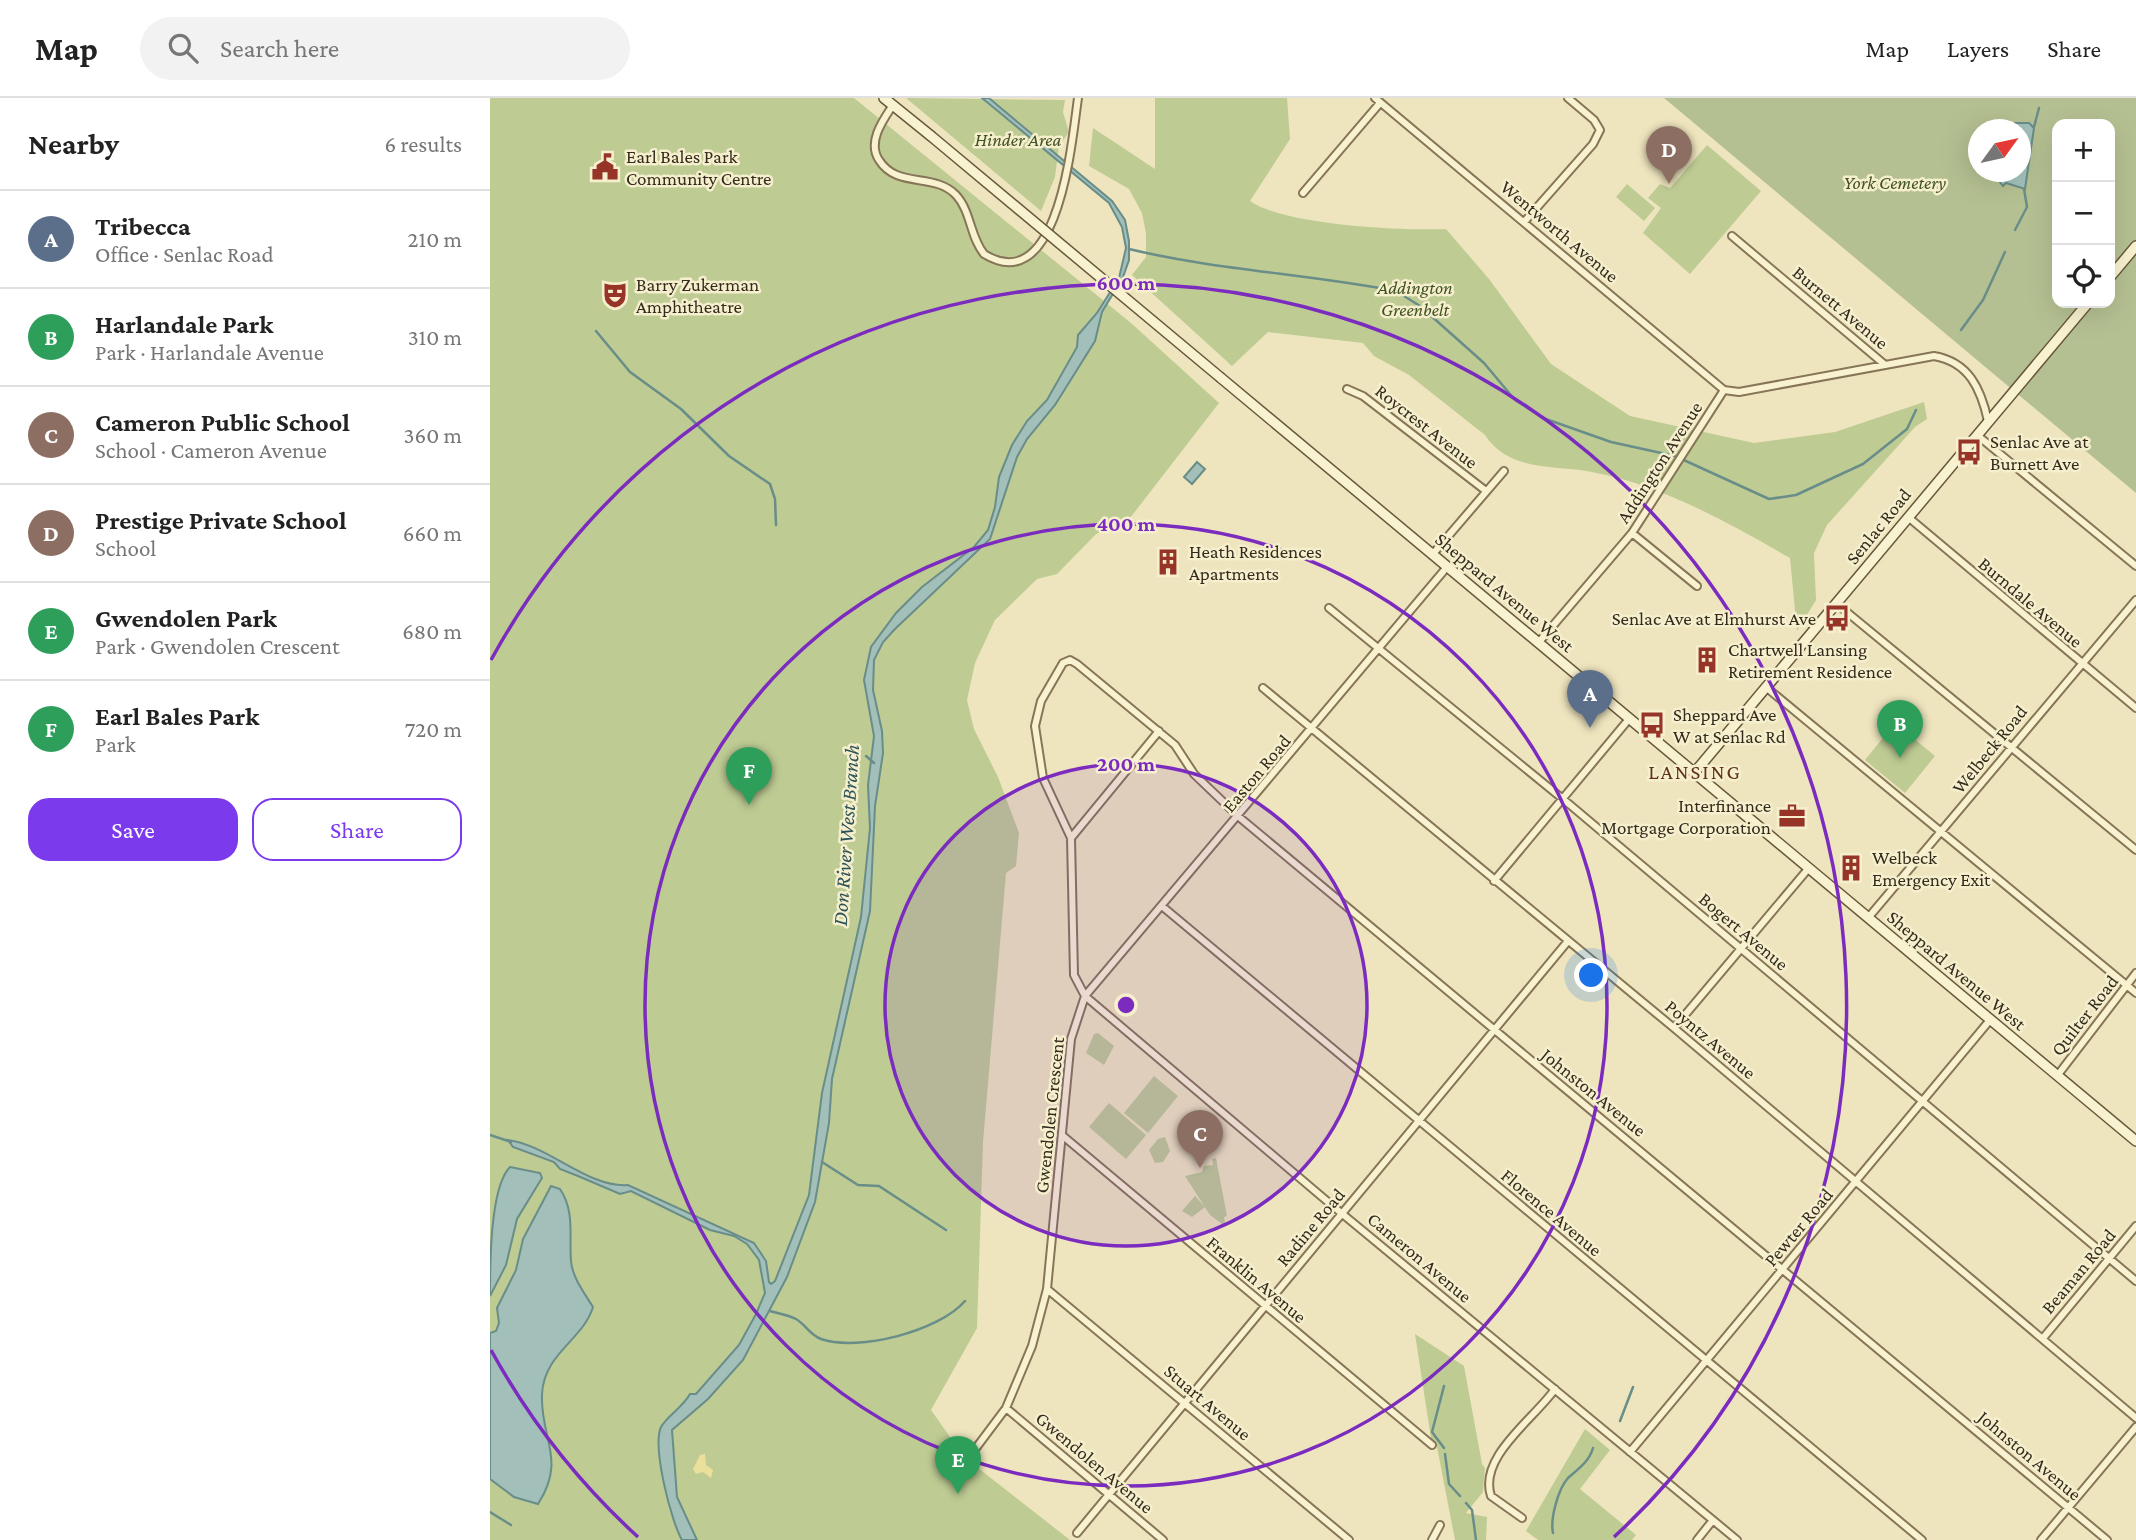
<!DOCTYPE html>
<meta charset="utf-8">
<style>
body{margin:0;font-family:"Crimson Pro",serif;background:#f2f2f2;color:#222}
.controls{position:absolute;right:21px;top:21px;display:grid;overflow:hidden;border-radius:14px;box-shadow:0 7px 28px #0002}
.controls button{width:63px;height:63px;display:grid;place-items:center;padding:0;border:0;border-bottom:2px solid #e0e0e0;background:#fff;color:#222;font:35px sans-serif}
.compass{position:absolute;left:1478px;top:21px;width:63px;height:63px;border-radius:50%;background:#fff;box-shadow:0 7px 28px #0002;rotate:57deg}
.you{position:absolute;left:1102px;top:878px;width:24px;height:24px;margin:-18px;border:5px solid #fff;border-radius:50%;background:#1a73e8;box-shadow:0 0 0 10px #1a73e833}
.badge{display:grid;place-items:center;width:46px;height:46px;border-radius:50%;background:#7c3aed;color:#fff;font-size:23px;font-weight:700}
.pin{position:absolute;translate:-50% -58px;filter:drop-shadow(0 2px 4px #0008)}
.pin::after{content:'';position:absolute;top:37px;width:24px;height:21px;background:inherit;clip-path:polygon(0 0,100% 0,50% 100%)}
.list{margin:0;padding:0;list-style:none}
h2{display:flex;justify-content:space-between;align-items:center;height:91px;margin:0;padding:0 28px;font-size:30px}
h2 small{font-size:23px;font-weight:400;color:#767676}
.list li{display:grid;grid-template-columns:46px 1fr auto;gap:21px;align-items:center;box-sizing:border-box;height:98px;padding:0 28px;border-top:2px solid #e0e0e0}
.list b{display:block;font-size:26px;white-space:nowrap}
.list p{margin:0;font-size:23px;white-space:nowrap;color:#767676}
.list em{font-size:23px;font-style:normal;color:#767676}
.actions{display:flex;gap:14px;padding:21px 28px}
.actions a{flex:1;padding:16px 0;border:2px solid #7c3aed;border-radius:21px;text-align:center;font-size:24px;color:#7c3aed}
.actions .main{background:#7c3aed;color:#fff}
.icon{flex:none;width:38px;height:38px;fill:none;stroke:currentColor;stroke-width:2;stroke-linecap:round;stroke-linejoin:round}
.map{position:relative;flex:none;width:1646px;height:1442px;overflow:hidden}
header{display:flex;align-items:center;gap:42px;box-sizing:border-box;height:98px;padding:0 35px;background:#fff;border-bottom:2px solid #e0e0e0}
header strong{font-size:33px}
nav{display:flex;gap:38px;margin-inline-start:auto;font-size:24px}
.search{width:490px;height:63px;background:#f2f2f2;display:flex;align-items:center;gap:18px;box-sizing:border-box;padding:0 24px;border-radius:38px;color:#767676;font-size:26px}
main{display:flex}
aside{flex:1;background:#fff}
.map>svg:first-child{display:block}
.green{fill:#becb93}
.sand{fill:#eadf9b}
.cemetery{fill:#b5c092;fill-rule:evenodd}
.water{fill:#a2bfba;stroke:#698d88;stroke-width:2}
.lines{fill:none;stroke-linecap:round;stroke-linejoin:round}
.stream{stroke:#698d88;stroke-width:2.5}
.street-casing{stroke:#867657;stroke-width:10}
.secondary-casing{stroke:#67573b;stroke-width:12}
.street{stroke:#f9f2d1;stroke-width:6}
.secondary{stroke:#f9f2d1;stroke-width:9}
.secondary-bridge-casing{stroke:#67573b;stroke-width:12;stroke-linecap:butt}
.secondary-bridge{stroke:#f9f2d1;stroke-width:9}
.ring{fill:none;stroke:#7b2cbf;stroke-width:3.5}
.labels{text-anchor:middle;stroke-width:5;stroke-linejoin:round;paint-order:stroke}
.park-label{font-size:19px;font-style:italic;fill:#405222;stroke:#f5efce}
.poi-label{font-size:19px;fill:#352b1c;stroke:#f5efce;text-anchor:start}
.street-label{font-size:19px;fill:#352b1c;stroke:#f5efce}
.neighbourhood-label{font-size:21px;letter-spacing:2px;fill:#62331b;stroke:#f5efce}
.water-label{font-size:21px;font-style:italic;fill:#2b5355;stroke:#f5efce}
.centre{fill:#7b2cbf;stroke:#f5efce;stroke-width:3.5}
.ring-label{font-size:21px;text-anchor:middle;font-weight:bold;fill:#7b2cbf;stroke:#f5efce;stroke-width:5;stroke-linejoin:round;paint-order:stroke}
</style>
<header>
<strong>Map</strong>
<div class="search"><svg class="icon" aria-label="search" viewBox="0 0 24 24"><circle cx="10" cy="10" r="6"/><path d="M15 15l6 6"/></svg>Search here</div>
<nav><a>Map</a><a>Layers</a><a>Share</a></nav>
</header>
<main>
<aside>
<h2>Nearby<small>6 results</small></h2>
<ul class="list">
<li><span class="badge" style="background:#5c6f8a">A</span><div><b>Tribecca</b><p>Office · Senlac Road</p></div><em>210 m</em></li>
<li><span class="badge" style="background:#2e9e5b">B</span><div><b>Harlandale Park</b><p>Park · Harlandale Avenue</p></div><em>310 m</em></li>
<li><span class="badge" style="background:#8d6e63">C</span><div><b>Cameron Public School</b><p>School · Cameron Avenue</p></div><em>360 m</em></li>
<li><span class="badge" style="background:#8d6e63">D</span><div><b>Prestige Private School</b><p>School</p></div><em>660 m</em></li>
<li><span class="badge" style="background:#2e9e5b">E</span><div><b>Gwendolen Park</b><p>Park · Gwendolen Crescent</p></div><em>680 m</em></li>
<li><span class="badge" style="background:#2e9e5b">F</span><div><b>Earl Bales Park</b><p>Park</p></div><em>720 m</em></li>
</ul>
<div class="actions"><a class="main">Save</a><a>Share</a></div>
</aside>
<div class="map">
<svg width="1646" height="1442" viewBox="0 0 1646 1442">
<rect width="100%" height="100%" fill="#eee5be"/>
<path class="green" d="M 0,0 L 364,0 L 641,225 L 729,305 L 640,420 L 606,436 L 567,476 L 547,481 L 505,522 L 485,565 L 477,602 L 484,631 L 508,679 L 529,735 L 526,768 L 516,775 L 493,1044 L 487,1230 L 441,1312 L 474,1359 L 580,1442 L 0,1442 Z
M 416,0 L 575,2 L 573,14 L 579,34 L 569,48 L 565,79 L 551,113 Z
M 665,0 L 797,0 L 800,41 L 760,103 C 794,127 912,133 956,131 L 999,181 L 1061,266 L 1140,318 L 1264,345 L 1345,334 L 1434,304 L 1437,321 L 1425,329 L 1337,427 L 1324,455 L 1326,502 L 1307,533 L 1300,460 C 1239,425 1172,387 1102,374 C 1064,367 1019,374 995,337 L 919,277 L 884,258 L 873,245 L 778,234 L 742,268 L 642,177 L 656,159 L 656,135 L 652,115 L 639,91 L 599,68 L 603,30 L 665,71 Z
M 1217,47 L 1271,93 L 1200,176 L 1153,135 L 1171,110 L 1158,100 L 1170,86 L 1180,90 Z
M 1137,86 L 1165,110 L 1154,123 L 1126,99 Z
M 1405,625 L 1445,658 L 1415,695 L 1375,662 Z
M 608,935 L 624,948 L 614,967 L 596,955 L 604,936 Z
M 664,978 L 688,998 L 658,1035 L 634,1015 Z
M 619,1005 L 656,1037 L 636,1061 L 599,1029 Z
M 675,1039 L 680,1053 L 673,1064 L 665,1065 L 659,1052 L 668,1041 Z
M 726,1060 L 737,1118 L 734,1119 L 736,1129 L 720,1117 L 695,1078 L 712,1074 L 714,1068 L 723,1067 L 722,1061 Z
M 705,1098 L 715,1109 L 702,1119 L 692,1113 Z
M 925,1236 L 974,1268 L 992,1366 L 995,1370 L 993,1394 L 976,1415 L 997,1419 L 996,1442 L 965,1442 L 947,1349 L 942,1347 Z
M 1095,1331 L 1120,1352 L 1090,1391 L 1146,1437 L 1142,1442 L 1048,1442 L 1036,1433 Z"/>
<path class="sand" d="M 215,1356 L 216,1367 L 223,1372 L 221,1380 L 213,1374 L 206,1376 L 203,1371 L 210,1357 Z"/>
<path class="cemetery" d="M 1174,0 L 1646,0 L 1646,395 ZM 1567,26 L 1620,26 L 1620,205 L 1567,205 ZM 1489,32 L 1531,32 L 1531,74 L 1489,74 Z"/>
<path class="water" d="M 492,0 L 499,0 L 512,11 L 622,103 L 635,122 L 639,143 L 639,162 L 633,179 L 612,214 L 605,243 L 565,307 L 537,341 L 527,359 L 500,441 L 405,531 L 393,544 L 384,562 L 383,592 L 392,633 L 393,655 L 385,708 L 380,813 L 342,981 L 339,1025 L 325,1104 L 297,1179 L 253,1262 L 218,1301 L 182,1332 L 187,1399 L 207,1442 L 192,1442 C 181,1423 162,1349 171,1329 C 176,1319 193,1309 200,1296 L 206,1296 L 249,1247 L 266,1216 L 275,1195 L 269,1162 L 257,1146 L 244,1138 L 220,1132 L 141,1093 L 130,1096 L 88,1078 L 70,1071 L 64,1064 L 23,1049 L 18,1042 C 60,1048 98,1090 138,1087 L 264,1145 L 276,1163 L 279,1184 L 281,1186 L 285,1183 L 319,1097 L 332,995 L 371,819 L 380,730 L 378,687 L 384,638 L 374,582 L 381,549 L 406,515 L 432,489 L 484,449 L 498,432 L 505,409 L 509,379 L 522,347 L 537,323 L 557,302 L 587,249 L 588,237 L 607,215 L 629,180 L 636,150 L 632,129 L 619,105 Z
M 1525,25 L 1539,25 L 1544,30 L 1535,91 L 1516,85 L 1513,88 L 1502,74 L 1514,74 L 1523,79 L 1531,74 L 1531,32 L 1513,31 Z
M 707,364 L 715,371 L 702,386 L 694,379 Z
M 20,1069 L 50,1075 L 52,1080 L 27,1121 L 16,1167 L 0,1198 C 0,1166 0,1089 20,1069 Z
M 61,1088 L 70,1091 C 85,1113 79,1138 81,1163 C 82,1179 95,1196 103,1209 C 93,1242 54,1255 52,1296 C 50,1341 77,1361 48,1406 L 24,1399 L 0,1381 L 0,1235 L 6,1233 L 9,1225 L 7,1210 L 26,1172 L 33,1141 Z"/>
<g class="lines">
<path class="stream" d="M 1544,29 L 1549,10
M 1525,132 L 1537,109 L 1534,91
M 639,151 C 726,172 818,176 906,193 L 930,208 L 994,265 L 1025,302 L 1053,320 L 1121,344 L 1185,358 L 1279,401 L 1306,397 L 1373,366 L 1417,331 L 1426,312
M 1471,232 L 1493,202 L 1515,154
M 106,233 L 140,274 L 191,311 L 239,358 L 280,386 L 285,401 L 286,427
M 376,658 L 384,665
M 0,1037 L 21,1044
M 332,1064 L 368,1087 L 389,1088 L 456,1132
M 280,1213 C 287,1215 299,1217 306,1221 C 315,1226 320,1237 331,1241 C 369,1254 449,1233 475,1203
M 1130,1323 L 1143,1289
M 954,1350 L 942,1334 L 954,1288
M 955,1356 L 959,1386 L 970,1398
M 976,1405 L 982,1412 L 986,1442
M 0,1414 L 21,1427
M 1063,1435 C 1060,1421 1068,1391 1078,1380 C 1088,1371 1099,1364 1103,1350"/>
<g class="street-casing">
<path id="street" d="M 885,0 L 1234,292
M 403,7 C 393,22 377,44 389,62 C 407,91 444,74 466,97 C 481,113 480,139 494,156 C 569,202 582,42 588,0
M 813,95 L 890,5
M 1035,123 L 1103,46 L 1110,32 L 1104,22 L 1078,0
M 1242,138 L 1394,266
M 857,291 L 873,298 L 996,393
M 1234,292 L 1249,294 L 1444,258 C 1479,264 1491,291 1498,323
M 1487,337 L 1646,468
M 1418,419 L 1646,610
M 1142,435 L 1207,488
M 942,457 L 1014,373
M 1347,506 L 1646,752
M 839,510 L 1079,706 L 1646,1183
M 1049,544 L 1142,435 L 1234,292
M 773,590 L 1184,930 L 1646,1320
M 1277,590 L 1646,895
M 581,740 L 669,633
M 1004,783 L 1139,621
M 673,809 L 1432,1442
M 1378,820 L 1646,502
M 1184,930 L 1318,771
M 1567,978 L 1646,875
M 573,1038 L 942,1347
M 557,1191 L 859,1442
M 1554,1239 L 1646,1128
M 516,1310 L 673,1442
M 483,1354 L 516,1310 L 542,1248 L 557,1191 L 581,941 L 595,898 L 957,469
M 1140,1354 L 1500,922
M 1032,1420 L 1001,1398 C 988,1359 1044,1321 1065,1291
M 587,1435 L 1078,843
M 942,1442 L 950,1427
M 1207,1442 L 1223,1422
M 1247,1442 L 844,1109 L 595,898 L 584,877 L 581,740 L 553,680 L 545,628 L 551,603 L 573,565 L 580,562 L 587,566 L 685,647 L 704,676 L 749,719 L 1617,1442
M 1551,1442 L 1646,1329"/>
</g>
<g class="secondary-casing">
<path id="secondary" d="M 394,0 L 441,38
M 1620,179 L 1646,148
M 731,280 L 1646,1043
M 1205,674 L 1598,205"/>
</g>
<use href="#street" class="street"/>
<use href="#secondary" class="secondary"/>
<g class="secondary-bridge-casing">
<path id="secondary-bridge" d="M 441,38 L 731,280"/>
</g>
<use href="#secondary-bridge" class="secondary-bridge"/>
</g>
<circle cx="636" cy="907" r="241" fill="#7b2cbf" fill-opacity=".12"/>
<g class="ring">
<circle cx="636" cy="907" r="241"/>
<circle cx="636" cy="907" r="481"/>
<path d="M148 1439A722 722 0 0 1 1 1252M1 562A722 722 0 1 1 1124 1439"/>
</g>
<defs>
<g id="civic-bare" transform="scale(2.1)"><path d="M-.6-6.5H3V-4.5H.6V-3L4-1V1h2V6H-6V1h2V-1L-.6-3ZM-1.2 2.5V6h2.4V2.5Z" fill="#953427" stroke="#f5efce" stroke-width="2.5" paint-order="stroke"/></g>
<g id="theatre-bare" transform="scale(2.1)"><path d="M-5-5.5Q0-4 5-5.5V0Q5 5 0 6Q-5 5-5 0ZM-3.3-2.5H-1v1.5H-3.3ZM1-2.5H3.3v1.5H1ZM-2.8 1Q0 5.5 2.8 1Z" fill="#953427" stroke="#f5efce" stroke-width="2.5" paint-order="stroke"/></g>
<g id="bus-bare" transform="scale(2.1)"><path d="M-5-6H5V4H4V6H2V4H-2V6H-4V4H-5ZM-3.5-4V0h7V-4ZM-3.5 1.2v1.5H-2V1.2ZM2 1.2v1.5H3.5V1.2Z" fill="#953427" stroke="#f5efce" stroke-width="2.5" paint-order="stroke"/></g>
<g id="building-bare" transform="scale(2.1)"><path d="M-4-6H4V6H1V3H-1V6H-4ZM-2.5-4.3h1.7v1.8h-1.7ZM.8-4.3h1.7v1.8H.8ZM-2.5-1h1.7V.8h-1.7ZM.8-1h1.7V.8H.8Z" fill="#953427" stroke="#f5efce" stroke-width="2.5" paint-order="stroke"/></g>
<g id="office-bare" transform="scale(2.1)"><path d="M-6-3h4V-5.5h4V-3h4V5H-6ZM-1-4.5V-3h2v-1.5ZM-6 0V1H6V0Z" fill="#953427" stroke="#f5efce" stroke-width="2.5" paint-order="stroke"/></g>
</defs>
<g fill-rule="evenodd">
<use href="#civic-bare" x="115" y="69"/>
<use href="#theatre-bare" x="125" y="197"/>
<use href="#bus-bare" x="1479" y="354"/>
<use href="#building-bare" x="678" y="464"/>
<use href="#bus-bare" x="1347" y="520"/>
<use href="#building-bare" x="1217" y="562"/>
<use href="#bus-bare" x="1162" y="627"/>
<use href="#office-bare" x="1302" y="718"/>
<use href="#building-bare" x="1361" y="770"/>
</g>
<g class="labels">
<g class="park-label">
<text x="528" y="48">Hinder Area</text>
<text x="1405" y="91">York Cemetery</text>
<text x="925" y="196">Addington<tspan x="925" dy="22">Greenbelt</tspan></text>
</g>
<g class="poi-label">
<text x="136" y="65">Earl Bales Park<tspan x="136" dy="22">Community Centre</tspan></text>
<text x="146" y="193">Barry Zukerman<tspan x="146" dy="22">Amphitheatre</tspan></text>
<text x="1500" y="350">Senlac Ave at<tspan x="1500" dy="22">Burnett Ave</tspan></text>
<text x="699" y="460">Heath Residences<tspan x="699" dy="22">Apartments</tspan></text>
<text x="1326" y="527" text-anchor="end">Senlac Ave at Elmhurst Ave</text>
<text x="1238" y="558">Chartwell Lansing<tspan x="1238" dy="22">Retirement Residence</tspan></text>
<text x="1183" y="623">Sheppard Ave<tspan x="1183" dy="22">W at Senlac Rd</tspan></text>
<text x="1281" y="714" text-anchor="end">Interfinance<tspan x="1281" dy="22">Mortgage Corporation</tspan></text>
<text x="1382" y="766">Welbeck<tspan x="1382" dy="22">Emergency Exit</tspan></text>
</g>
<g class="street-label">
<text transform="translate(1070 133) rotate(40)" y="7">Wentworth Avenue</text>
<text transform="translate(1351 209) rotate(40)" y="7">Burnett Avenue</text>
<text transform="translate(937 328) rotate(38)" y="7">Roycrest Avenue</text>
<text transform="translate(1169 364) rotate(-57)" y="7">Addington Avenue</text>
<text transform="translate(1388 428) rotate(-51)" y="7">Senlac Road</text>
<text transform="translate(1015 494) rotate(40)" y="7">Sheppard Avenue West</text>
<text transform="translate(1541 504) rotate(40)" y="7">Burndale Avenue</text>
<text transform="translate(1499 651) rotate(-51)" y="7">Welbeck Road</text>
<text transform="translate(766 675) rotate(-50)" y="7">Easton Road</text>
<text transform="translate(1254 833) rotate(40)" y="7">Bogert Avenue</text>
<text transform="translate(1467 872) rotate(40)" y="7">Sheppard Avenue West</text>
<text transform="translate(1594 917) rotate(-52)" y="7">Quilter Road</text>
<text transform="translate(1221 941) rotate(40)" y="7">Poyntz Avenue</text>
<text transform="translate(1104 994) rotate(39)" y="7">Johnston Avenue</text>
<text transform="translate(559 1017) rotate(-84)" y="7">Gwendolen Crescent</text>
<text transform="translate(1062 1114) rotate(40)" y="7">Florence Avenue</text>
<text transform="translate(820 1129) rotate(-50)" y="7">Radine Road</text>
<text transform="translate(1308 1129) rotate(-50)" y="7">Pewter Road</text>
<text transform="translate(930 1159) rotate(40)" y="7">Cameron Avenue</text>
<text transform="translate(1588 1173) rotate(-50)" y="7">Beaman Road</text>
<text transform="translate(767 1181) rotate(40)" y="7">Franklin Avenue</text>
<text transform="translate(718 1304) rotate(40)" y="7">Stuart Avenue</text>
<text transform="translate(1540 1357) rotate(40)" y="7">Johnston Avenue</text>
<text transform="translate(605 1364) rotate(40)" y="7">Gwendolen Avenue</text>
</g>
<g class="neighbourhood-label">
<text x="1205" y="681">LANSING</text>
</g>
<g class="water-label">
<text transform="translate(356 737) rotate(-86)" y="7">Don River West Branch</text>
</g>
</g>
<circle cx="636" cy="907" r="10" class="centre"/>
<g class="ring-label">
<text x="636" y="192">600 m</text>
<text x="636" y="433">400 m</text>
<text x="636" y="673">200 m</text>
</g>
</svg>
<div class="controls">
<button>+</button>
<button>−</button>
<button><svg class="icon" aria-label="locate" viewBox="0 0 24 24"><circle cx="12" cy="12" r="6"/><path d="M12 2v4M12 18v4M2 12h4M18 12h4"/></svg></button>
</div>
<svg class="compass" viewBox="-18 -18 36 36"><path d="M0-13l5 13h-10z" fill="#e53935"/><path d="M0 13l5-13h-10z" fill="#767676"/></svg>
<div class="you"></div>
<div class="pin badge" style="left:1100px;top:630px;background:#5c6f8a">A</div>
<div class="pin badge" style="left:1410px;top:660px;background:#2e9e5b">B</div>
<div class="pin badge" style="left:710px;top:1070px;background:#8d6e63">C</div>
<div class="pin badge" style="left:1179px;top:86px;background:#8d6e63">D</div>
<div class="pin badge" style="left:468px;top:1396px;background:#2e9e5b">E</div>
<div class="pin badge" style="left:259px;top:707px;background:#2e9e5b">F</div>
</div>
</main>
